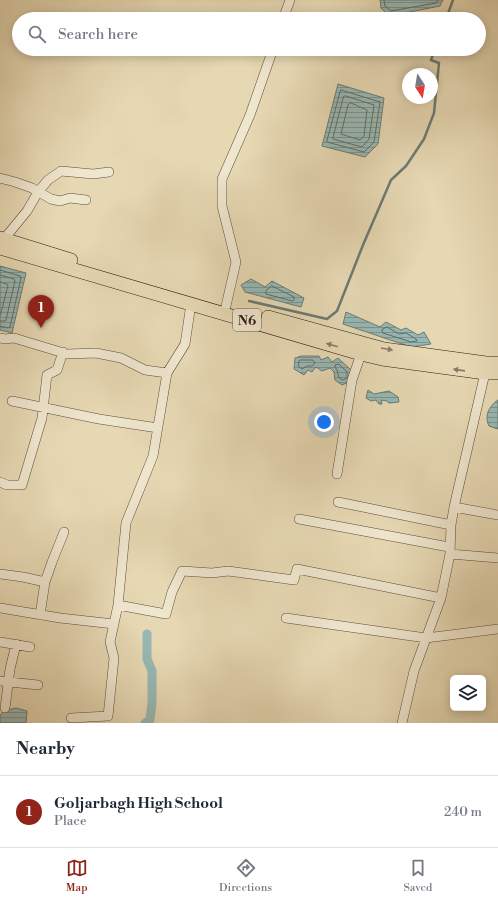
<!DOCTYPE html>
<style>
body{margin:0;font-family:"Libre Bodoni",serif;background:#f2f2f3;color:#1f2937}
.controls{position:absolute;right:12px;bottom:12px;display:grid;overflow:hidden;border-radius:6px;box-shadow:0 2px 10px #0003}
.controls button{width:36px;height:36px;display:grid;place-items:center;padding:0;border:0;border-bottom:1px solid #e0e1e3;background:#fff;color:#1f2937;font:20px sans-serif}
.compass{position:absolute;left:402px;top:68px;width:36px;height:36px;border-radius:50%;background:#fff;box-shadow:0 2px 10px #0003;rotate:168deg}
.you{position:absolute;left:324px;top:422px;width:14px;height:14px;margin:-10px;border:3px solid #fff;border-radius:50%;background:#1a73e8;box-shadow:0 0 0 6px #1a73e833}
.badge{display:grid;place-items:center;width:26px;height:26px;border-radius:50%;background:#8f2418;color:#fff;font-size:13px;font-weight:700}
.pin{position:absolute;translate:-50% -33px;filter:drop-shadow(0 1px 2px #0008)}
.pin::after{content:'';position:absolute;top:21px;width:14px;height:12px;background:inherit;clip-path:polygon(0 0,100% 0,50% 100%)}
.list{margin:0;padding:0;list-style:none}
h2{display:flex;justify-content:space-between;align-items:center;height:52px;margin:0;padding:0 16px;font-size:17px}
h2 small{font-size:13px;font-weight:400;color:#747a83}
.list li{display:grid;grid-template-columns:26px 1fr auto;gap:12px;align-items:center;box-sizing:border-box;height:72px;padding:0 16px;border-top:1px solid #e0e1e3}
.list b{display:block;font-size:15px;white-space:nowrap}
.list p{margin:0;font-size:13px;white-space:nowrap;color:#747a83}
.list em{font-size:13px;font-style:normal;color:#747a83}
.icon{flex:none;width:22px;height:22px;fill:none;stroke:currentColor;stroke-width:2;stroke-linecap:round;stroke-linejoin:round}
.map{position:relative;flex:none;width:498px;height:723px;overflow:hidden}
.search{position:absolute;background:#fff;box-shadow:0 2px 10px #0003;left:12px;right:12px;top:12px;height:44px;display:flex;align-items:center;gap:10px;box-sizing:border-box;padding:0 14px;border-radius:22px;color:#747a83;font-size:15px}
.sheet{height:124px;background:#fff}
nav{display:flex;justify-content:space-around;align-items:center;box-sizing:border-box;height:56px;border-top:1px solid #e0e1e3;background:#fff;font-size:11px;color:#747a83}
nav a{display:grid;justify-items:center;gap:2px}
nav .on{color:#8f2418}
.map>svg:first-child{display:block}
.water{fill:url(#water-rules);stroke:#6d7a74}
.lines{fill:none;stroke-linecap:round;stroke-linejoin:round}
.shore{stroke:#626a64;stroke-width:1}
.stream{stroke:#6d7a74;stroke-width:2.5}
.canal{stroke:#97b8b4;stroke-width:9}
.minor-casing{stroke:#5b4c3c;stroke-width:10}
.highway-casing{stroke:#2d1d14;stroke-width:14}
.minor{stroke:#efe6ce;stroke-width:9}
.highway{stroke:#e6d8b3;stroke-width:13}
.oneway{fill:#8a7a64}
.labels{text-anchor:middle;stroke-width:3;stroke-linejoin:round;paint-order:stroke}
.shield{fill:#efe6ce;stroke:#67594c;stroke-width:1}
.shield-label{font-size:13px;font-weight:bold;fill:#2d1d14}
</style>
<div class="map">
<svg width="498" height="723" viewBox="0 0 498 723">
<defs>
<pattern id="water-rules" width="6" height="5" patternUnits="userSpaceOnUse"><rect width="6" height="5" fill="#97b8b4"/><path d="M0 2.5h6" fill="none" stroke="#7c9591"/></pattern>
</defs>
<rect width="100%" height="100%" fill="#e6d8b3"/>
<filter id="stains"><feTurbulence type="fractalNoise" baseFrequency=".005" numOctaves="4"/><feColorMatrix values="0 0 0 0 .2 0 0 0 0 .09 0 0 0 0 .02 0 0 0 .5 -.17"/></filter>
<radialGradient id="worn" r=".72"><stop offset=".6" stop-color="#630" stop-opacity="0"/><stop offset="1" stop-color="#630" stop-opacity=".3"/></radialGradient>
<path class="water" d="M 380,0 L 443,0 L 440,6 L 389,16 L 381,8 Z
M 338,84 L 384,98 L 378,144 L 365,157 L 322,146 Z
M 0,266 L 26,273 L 12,333 L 0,330 Z
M 251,279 L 265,287 L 272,281 L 304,298 L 301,307 L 245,292 L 241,285 Z
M 346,312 L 380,327 L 386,322 L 401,330 L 406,328 L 418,335 L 424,332 L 431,344 L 411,347 L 343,324 Z
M 301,356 L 319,356 L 321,360 L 328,357 L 332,362 L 338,358 L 352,371 L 351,381 L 342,385 L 335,380 L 334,372 L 330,368 L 322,371 L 316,367 L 312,372 L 308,370 L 304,375 L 294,369 L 295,358 Z
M 368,390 L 374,394 L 389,391 L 398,397 L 399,402 L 389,403 L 387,401 L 381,400 L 382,404 L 379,404 L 376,400 L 371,401 L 366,398 Z
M 498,400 L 498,429 L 489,426 C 484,416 489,406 498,400 Z
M 16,708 L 27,711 L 26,723 L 0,723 L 0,716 L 3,711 Z"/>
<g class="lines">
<path class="shore" d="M 384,0 L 385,6 L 391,11 L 436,3 L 438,0
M 341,90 L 380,102 L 374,142 L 364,152 L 327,142 Z
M 344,96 L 346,96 L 374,105 L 369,139 L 362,147 L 333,139 Z
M 351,103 L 367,110 L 364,136 L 360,140 L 341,134 L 348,105 Z
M 0,270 L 20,276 L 21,278 L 10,327 L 8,328 L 0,326
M 0,275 L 14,279 L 15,281 L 6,320 L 5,321 L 0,321
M 0,282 L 7,284 L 8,285 L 1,313 L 0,315
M 272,286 L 294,297 L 294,300 L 292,301 L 266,294 L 266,291 Z
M 387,327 L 399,334 L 406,333 L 416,339 L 417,341 L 411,342 L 383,333 L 382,330 Z
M 301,360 L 313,360 L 315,363 L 312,366 L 307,366 L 302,369 L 298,366 L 299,361 Z
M 347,378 L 343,380 L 339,378 L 337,370 L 335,367 L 335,365 L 339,364 L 347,372 L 347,377"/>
<path class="stream" d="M 446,19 L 453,0
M 249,301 L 327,319 L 337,311 L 363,245 L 391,180 L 406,166 L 424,139 L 434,113 L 439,63 L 431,60 L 435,49"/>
<path class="canal" d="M 145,723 L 150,720 L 152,703 L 152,671 L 147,659 L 147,634"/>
<g class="minor-casing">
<path id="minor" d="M 283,19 L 290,0
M 0,178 L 15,182 L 32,188 L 51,199 L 60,201 L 70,198 L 86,200
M 4,239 L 27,211 L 38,192 L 48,180 L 61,171 L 93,174 L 109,172
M 226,306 L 236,262 L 222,206 L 222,179 L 250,115 L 273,49
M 0,338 L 5,339 L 14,338 L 67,354 L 96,353 L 121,358 L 145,370 L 167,373
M 12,401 L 99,419 L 158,428
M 337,474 L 352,380 L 361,354
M 0,482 L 7,485 L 22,485 L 42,418 L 47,375 L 57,370 L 63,352
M 338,502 L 451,525
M 454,507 L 498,515
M 299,519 L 449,547
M 450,554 L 498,558
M 0,574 L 23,577 L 45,582
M 118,605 L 166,614 L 172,592 L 182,571 L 212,573 L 228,571 L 294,580 L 297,569 L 441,598
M 0,608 L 60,618 L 114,624
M 40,615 L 45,582 L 52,562 L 64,532
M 286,618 L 426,638 L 498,629
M 0,642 L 30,647
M 0,681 L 38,685
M 5,708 L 10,669 L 16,644
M 71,718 L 108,716 L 114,658 L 110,642 L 118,605 L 126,523 L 153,456 L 167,373 L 185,344 L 191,304
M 402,723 L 414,671 L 441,598 L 450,554 L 451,525 L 454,507 L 485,373"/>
</g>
<g class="highway-casing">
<path id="highway" d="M 0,238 L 71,260
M 0,248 L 361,354 L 382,359 L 485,373 L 498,373
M 268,317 L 384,349 L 486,363 L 498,363"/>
</g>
<use href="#minor" class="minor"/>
<use href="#highway" class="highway"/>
</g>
<defs><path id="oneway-solid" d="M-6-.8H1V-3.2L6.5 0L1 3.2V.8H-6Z"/></defs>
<g class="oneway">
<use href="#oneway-solid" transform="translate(332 345) rotate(-164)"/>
<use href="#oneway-solid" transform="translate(387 349) rotate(10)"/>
<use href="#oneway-solid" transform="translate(459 370) rotate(-172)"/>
</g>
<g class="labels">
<rect class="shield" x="233" y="309" width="28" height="22" rx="3"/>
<g class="shield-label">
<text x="247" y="325">N6</text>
</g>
</g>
<rect width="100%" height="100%" filter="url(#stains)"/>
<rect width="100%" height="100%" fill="url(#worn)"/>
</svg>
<div class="controls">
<button><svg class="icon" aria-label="layers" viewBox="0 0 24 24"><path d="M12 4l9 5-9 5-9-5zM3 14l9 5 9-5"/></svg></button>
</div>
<svg class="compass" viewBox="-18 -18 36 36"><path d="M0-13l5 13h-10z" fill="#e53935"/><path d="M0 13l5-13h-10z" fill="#747a83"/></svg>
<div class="you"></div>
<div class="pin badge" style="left:41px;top:328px">1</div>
<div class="search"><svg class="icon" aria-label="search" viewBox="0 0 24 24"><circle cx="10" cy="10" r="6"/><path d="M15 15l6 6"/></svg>Search here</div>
</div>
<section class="sheet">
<h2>Nearby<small></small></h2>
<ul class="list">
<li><span class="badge">1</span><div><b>Goljarbagh High School</b><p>Place</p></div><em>240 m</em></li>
</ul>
</section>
<nav>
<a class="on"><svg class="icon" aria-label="map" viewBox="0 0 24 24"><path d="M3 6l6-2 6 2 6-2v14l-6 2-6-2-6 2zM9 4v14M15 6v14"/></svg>Map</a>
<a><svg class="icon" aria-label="directions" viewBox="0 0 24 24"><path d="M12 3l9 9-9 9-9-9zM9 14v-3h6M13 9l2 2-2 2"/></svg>Directions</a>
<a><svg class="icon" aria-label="saved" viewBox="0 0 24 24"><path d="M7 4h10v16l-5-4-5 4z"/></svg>Saved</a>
</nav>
